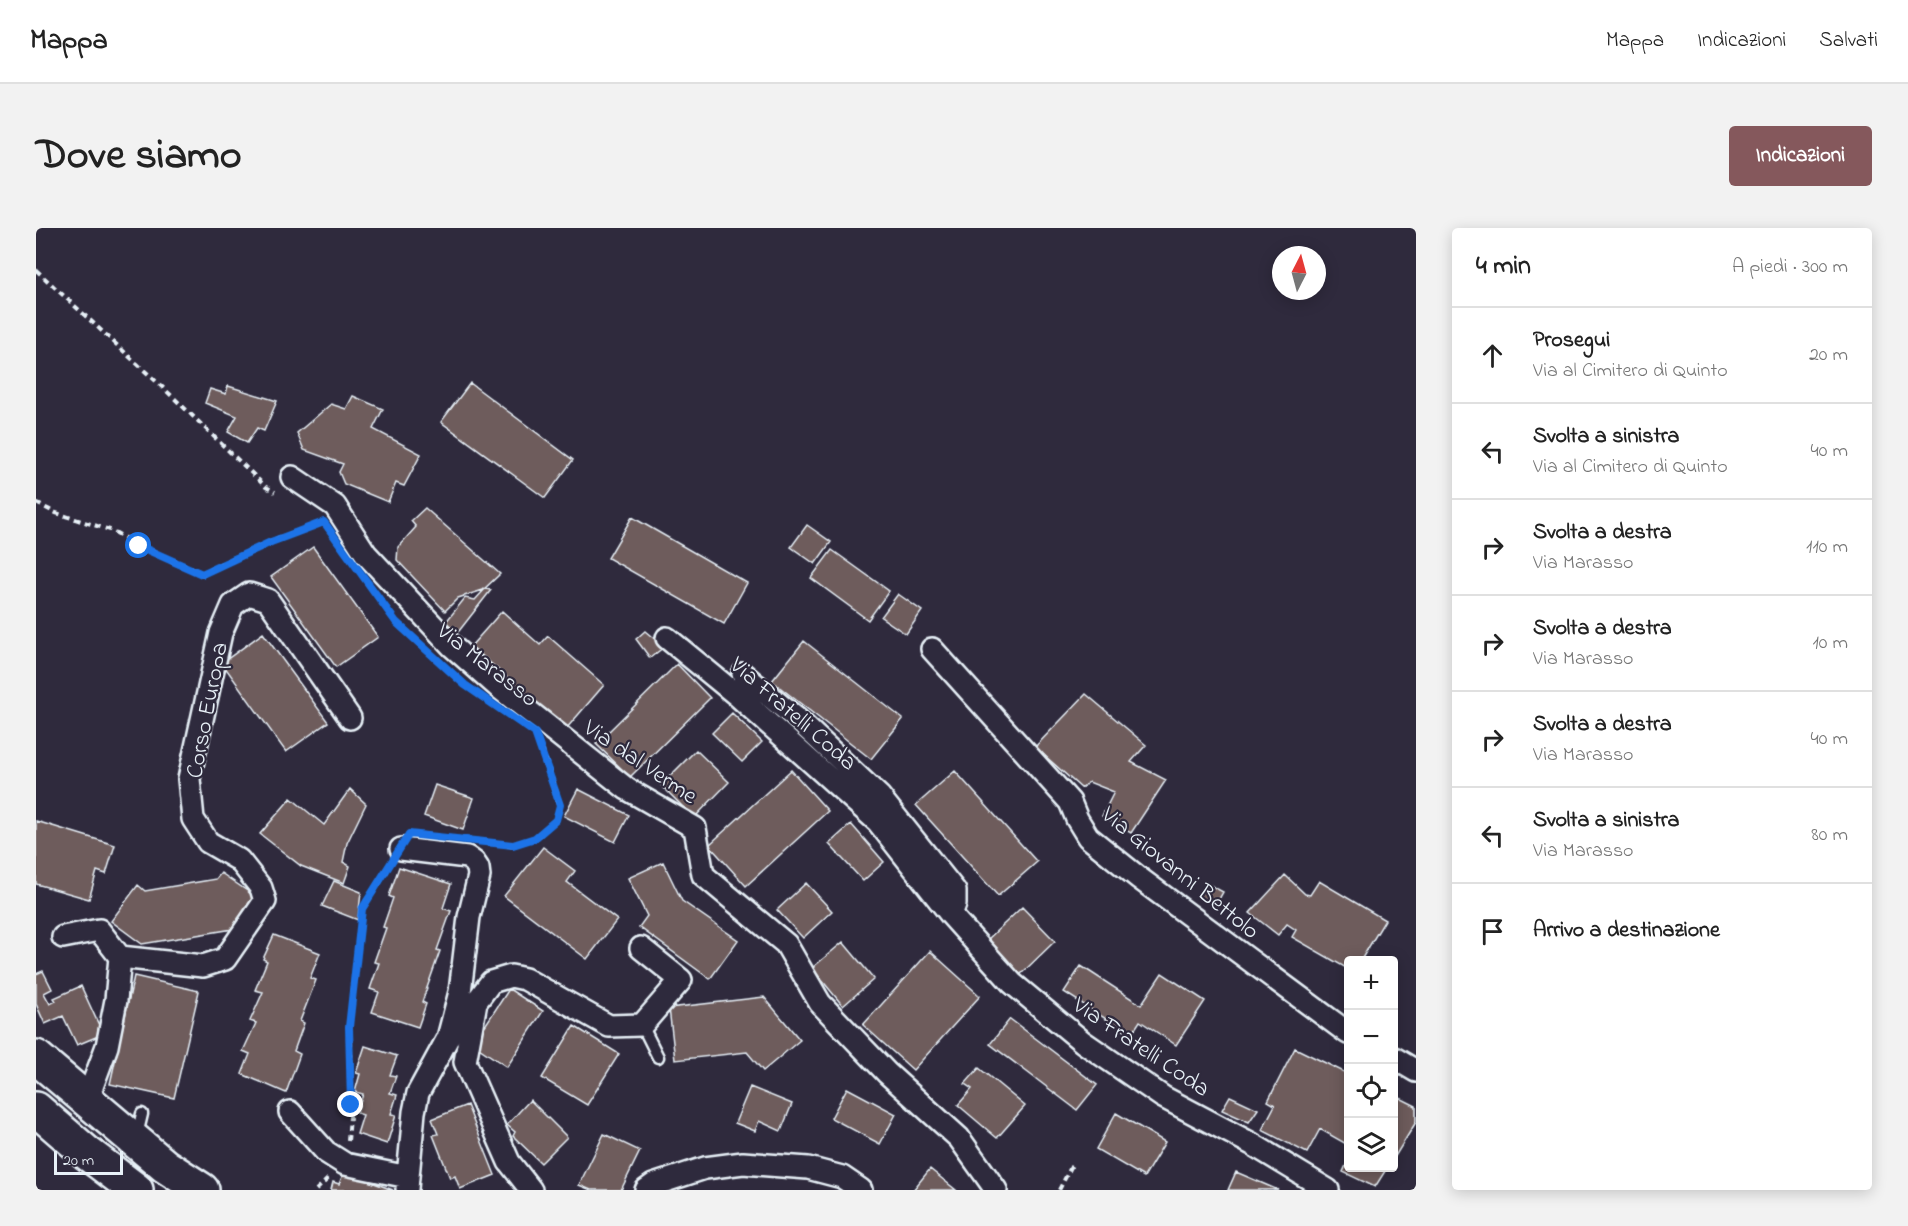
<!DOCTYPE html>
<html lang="it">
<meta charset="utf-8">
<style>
body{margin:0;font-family:"Indie Flower",sans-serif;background:#f2f2f2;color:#222}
.controls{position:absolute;right:18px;bottom:18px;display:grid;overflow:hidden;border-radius:6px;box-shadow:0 3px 15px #0003}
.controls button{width:54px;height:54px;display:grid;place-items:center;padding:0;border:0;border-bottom:2px solid #e0e0e0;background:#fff;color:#222;font:30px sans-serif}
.compass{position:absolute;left:1236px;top:18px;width:54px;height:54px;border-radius:50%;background:#fff;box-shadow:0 3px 15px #0003;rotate:6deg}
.scale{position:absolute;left:18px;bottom:15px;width:69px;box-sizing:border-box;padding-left:6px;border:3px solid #e8f1f8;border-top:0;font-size:16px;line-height:21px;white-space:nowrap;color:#e8f1f8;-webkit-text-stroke:4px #2f2a3d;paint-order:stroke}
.stop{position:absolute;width:18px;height:18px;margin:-14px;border:4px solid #1a73e8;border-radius:50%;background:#fff}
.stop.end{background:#1a73e8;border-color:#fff;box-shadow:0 2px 6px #0008}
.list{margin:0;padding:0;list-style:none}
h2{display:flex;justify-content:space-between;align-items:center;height:78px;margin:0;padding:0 24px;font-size:26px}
h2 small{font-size:20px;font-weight:400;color:#767676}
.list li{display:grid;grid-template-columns:39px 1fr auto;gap:18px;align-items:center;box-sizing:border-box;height:96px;padding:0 24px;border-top:2px solid #e0e0e0}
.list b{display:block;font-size:22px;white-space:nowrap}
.list p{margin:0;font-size:20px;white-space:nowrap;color:#767676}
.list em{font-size:20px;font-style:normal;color:#767676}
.icon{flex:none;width:33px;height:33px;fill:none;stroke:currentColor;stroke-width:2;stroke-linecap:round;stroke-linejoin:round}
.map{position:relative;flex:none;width:1380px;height:962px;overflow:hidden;border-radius:6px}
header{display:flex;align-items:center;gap:36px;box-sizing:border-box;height:84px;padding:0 30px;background:#fff;border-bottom:2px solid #e0e0e0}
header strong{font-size:28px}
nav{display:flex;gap:33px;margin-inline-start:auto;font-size:21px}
.intro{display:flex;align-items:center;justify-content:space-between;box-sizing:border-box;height:144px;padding:0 36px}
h1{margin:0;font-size:42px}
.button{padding:15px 27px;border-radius:6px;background:#85585c;color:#fff;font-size:21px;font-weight:700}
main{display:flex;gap:36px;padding:0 36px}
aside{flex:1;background:#fff;border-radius:6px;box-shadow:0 3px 15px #0003}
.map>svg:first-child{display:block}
.building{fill:#6e5b5b;stroke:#e8f1f8;stroke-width:1.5}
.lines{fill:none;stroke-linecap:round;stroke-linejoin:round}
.lane-casing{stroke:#e8f1f8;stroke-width:15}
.street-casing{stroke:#e8f1f8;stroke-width:26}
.primary-casing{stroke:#e8f1f8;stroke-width:38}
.path{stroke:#e8f1f8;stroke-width:4;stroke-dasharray:6 4.5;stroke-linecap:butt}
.lane{stroke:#2f2a3d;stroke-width:10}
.street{stroke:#2f2a3d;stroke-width:21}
.primary{stroke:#2f2a3d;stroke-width:33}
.route{stroke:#1a73e8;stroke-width:8}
.labels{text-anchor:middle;stroke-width:4.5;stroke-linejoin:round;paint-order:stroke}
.street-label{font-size:24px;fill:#e8f1f8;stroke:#2f2a3d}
</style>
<header>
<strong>Mappa</strong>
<nav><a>Mappa</a><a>Indicazioni</a><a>Salvati</a></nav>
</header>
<div class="intro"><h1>Dove siamo</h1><a class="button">Indicazioni</a></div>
<main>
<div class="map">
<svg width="1380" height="962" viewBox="0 0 1380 962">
<rect width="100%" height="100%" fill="#2f2a3d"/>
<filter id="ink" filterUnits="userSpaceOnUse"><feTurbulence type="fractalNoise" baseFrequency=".0167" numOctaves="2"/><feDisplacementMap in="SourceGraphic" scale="12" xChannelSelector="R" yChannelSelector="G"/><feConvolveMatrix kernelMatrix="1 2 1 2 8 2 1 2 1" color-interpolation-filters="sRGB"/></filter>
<g filter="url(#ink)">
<path class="building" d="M 434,155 L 537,232 L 509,270 L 405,194 Z
M 192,158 L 241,173 L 228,203 L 221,200 L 211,215 L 192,204 L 201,188 L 169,175 L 174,161 L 190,166 Z
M 317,168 L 347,181 L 337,201 L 385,226 L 368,258 L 360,255 L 352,274 L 308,256 L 303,244 L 307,236 L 268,222 L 261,205 L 295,176 L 310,181 Z
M 389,280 L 464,346 L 447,362 L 422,370 L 409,383 L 361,332 L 362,319 L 380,299 L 375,293 Z
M 596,289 L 711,355 L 688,396 L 572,330 Z
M 771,297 L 795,314 L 779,336 L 755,319 Z
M 277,319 L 342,409 L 300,439 L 235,349 Z
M 796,322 L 853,363 L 832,392 L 775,350 Z
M 449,361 L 455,362 L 423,403 L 409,403 L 405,400 L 429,370 L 439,372 Z
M 862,366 L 886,383 L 870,406 L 845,389 Z
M 466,383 L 504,417 L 512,408 L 568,457 L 530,501 L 435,418 Z
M 609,403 L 628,419 L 614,430 L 600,411 Z
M 227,405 L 292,494 L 250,524 L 186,435 Z
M 768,413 L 867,491 L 835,531 L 736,453 Z
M 641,436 L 674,470 L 594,549 L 560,516 Z
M 1050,466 L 1110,517 L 1095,534 L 1130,552 L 1095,605 L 1066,588 L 1078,564 L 1053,554 L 1045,560 L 999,519 Z
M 696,485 L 726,514 L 706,534 L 676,505 Z
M 660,522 L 693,554 L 658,590 L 625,557 Z
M 755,542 L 792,583 L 710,658 L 673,617 Z
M 919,543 L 1001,634 L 962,668 L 880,577 Z
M 399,557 L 438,570 L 427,602 L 388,588 Z
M 314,561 L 330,576 L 311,615 L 307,634 L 314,638 L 308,655 L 265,638 L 224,606 L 255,570 L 288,597 Z
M 542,561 L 593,587 L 579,614 L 528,588 Z
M 0,593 L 79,617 L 70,646 L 61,643 L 53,671 L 0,656 Z
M 815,596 L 848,634 L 827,653 L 793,616 Z
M 507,619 L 539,643 L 531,654 L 581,692 L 551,731 L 468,668 Z
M 627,634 L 646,673 L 702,712 L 674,751 L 603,699 L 611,688 L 592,650 Z
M 363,639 L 415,656 L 407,680 L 415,683 L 401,722 L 404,723 L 386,774 L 390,776 L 382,799 L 336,784 L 343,764 L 334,761 L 343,735 L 338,734 L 350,700 L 347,699 L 357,670 L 353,668 Z
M 185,645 L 220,669 L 197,701 L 106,716 L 75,693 L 102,657 L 109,663 L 180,651 Z
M 1249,647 L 1269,666 L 1274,667 L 1283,653 L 1349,692 L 1325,732 L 1312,732 L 1312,741 L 1256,709 L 1260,702 L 1251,696 L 1242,707 L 1214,685 Z
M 298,653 L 325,664 L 322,692 L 286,678 Z
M 770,655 L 796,683 L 767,710 L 741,682 Z
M 1172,656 L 1187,664 L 1179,678 L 1162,668 Z
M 986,679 L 1019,713 L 984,747 L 951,712 Z
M 238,707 L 284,725 L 274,750 L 280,752 L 264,793 L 268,795 L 258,823 L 264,826 L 250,865 L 206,846 L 214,826 L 207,823 L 220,795 L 214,793 L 227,764 L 219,762 L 231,733 L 227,731 Z
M 807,714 L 838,751 L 807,778 L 776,740 Z
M 894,723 L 944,768 L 877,842 L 827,797 Z
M 1045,738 L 1105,777 L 1126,745 L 1169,773 L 1140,817 L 1104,793 L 1095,807 L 1028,764 Z
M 7,743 L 16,761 L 8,765 L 14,776 L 20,773 L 18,770 L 45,758 L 67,806 L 41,817 L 27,788 L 9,796 L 0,776 L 0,746 Z
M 98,748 L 163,763 L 138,870 L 74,856 Z
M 473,761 L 507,783 L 471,839 L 437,816 Z
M 728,769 L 764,812 L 727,843 L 711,824 L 639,832 L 633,780 Z
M 974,791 L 1061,857 L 1041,882 L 954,816 Z
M 538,798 L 583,826 L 551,877 L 506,850 Z
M 329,818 L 361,828 L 354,847 L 360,848 L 354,865 L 361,867 L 355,886 L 360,887 L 351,916 L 321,906 L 327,887 L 321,885 L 327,866 L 319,864 L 324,846 L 320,845 Z
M 1259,820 L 1312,846 L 1312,917 L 1284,901 L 1271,925 L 1226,902 L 1239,877 L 1232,873 Z
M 943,840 L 989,878 L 961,910 L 922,877 L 936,861 L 929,856 Z
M 714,859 L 756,876 L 745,903 L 723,893 L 719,903 L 699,895 Z
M 811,860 L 860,886 L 844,916 L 795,890 Z
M 1358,867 L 1380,878 L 1380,894 L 1358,930 Z
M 1194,868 L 1222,881 L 1213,894 L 1186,882 Z
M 494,872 L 531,909 L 505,935 L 477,908 L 479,904 L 471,897 Z
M 431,877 L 459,947 L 424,961 L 419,948 L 414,950 L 397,907 L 402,906 L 396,891 Z
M 1080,885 L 1129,914 L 1108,949 L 1060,921 Z
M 568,906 L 604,923 L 585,962 L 555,962 L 543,957 Z
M 1312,933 L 1312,940 L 1351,940 L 1339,959 L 1307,944 Z
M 894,941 L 920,962 L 877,962 Z
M 308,944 L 357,962 L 295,962 L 297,954 L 303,956 Z
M 1200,944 L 1242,962 L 1192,962 Z"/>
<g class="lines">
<g class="lane-casing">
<path id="lane" d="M 606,797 L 622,829
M 101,907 L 106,886"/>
</g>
<g class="street-casing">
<path id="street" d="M 256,249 L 299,278 L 330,326 L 417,419 L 461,458 L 591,561 L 659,600 L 667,647 L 750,716 L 784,775 L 851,845 L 923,910 L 960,962
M 631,410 L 703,469 L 842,594 L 915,687 L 976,755 L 1047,814 L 1127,869 L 1216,916 L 1292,962
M 896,421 L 1034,574 L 1041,591 L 1052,609 L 1103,650 L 1312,805
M 707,446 L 761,491 L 844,569 L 919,663 L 919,676 L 915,687
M 365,621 L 431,629 L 438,634 L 442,640 L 443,648 L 433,689 L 424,764 L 412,810 L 382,865 L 378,884 L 372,949
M 27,709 L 63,702 L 84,729
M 1358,830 L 1380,843
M 51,872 L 71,818 L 80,772 L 84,729 L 167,738 L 189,731 L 229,673 L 225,660 L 203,632 L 172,614 L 157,591 L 153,551 L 185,405 L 197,377 L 213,366 L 232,372 L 314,490
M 254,884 L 290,924 L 309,936 L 372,949 L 371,961
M 495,962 L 473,934 L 429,834 L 440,774 L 455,754 L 475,748 L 489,751 L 573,798 L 606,797 L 645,752 L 605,720
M 610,962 L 617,957 L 669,940 L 707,935 L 772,940 L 806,949 L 825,962"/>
</g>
<g class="primary-casing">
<path id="primary" d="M 0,829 L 129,938 L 166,962
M 0,881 L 51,925 L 100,962"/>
</g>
<path class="path" d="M 0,42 L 137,169 L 230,259 L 239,264
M 0,275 L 20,285 L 77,303 L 103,318 L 166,346 L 235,314 L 286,295
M 450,614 L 477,617 L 499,610 L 520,592 L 524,577 L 506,522
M 312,913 L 315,877 L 313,799 L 326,681 L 353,639
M 280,962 L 294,949
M 1023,962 L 1037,935"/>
<use href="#lane" class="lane"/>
<use href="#street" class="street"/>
<use href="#primary" class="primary"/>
</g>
</g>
<g class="lines" filter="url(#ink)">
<path class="route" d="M 103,318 L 166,346 L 235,314 L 288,294 L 360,394 L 429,457 L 499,505 L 524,577 L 520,592 L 499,610 L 477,617 L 373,606 L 326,681 L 313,799 L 315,877"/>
</g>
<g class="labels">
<g class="street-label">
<text transform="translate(452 436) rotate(38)" y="8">Via Marasso</text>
<text transform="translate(170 482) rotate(-79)" y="8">Corso Europa</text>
<text transform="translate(758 485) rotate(41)" y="8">Via Fratelli Coda</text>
<text transform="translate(605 533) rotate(34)" y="8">Via dal Verme</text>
<text transform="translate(1145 644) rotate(39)" y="8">Via Giovanni Bettolo</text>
<text transform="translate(1106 818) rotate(34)" y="8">Via Fratelli Coda</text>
</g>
</g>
</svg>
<div class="controls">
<button>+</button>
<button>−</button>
<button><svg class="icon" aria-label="locate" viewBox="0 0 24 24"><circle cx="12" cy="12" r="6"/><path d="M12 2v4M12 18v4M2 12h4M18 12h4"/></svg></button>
<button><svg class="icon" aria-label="layers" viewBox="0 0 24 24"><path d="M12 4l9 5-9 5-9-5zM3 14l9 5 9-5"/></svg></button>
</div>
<svg class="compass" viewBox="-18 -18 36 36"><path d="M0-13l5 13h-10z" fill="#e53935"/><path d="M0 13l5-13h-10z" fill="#767676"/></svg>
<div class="scale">20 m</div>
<div class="stop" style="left:103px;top:318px"></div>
<div class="stop end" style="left:315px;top:877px"></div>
</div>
<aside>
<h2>4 min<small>A piedi · 300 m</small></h2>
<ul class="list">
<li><svg class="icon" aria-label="ahead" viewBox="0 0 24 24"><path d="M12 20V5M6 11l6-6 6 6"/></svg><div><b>Prosegui</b><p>Via al Cimitero di Quinto</p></div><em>20 m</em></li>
<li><svg class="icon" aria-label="left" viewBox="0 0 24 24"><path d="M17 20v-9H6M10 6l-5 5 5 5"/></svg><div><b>Svolta a sinistra</b><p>Via al Cimitero di Quinto</p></div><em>40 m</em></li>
<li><svg class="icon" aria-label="right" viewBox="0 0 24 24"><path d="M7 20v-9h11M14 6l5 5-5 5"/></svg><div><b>Svolta a destra</b><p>Via Marasso</p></div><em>110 m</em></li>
<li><svg class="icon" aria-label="right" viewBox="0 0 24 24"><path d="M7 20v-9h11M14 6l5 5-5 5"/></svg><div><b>Svolta a destra</b><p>Via Marasso</p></div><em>10 m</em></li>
<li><svg class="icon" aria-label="right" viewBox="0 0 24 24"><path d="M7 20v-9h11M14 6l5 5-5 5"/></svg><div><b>Svolta a destra</b><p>Via Marasso</p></div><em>40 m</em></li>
<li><svg class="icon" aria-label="left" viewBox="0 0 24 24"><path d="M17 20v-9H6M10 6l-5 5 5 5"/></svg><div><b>Svolta a sinistra</b><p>Via Marasso</p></div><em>80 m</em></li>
<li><svg class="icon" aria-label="arrive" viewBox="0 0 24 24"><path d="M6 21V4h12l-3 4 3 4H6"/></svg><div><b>Arrivo a destinazione</b></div></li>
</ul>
</aside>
</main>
